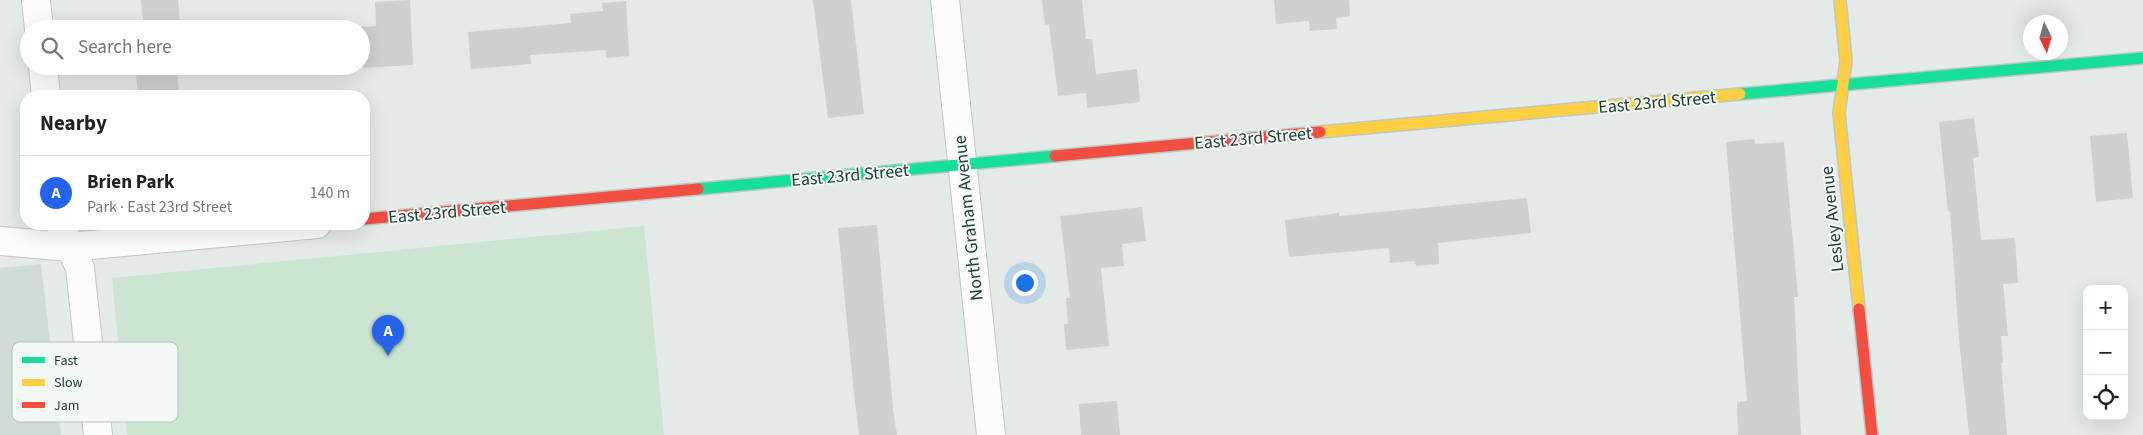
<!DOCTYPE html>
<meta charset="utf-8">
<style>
body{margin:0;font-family:"Source Sans 3",sans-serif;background:#f6f6f6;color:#222}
.controls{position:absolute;right:15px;bottom:15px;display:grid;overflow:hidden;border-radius:10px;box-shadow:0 5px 20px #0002}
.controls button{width:45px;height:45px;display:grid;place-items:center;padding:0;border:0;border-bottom:1px solid #e0e0e0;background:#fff;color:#222;font:25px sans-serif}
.compass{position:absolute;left:2023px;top:15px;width:45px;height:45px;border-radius:50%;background:#fff;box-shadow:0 5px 20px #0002;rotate:175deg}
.you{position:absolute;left:1024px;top:282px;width:18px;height:18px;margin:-12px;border:4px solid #fff;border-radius:50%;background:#1a73e8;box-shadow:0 0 0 8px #1a73e833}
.badge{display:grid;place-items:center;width:32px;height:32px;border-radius:50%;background:#2563eb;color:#fff;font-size:16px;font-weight:700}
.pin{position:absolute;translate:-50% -41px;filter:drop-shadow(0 1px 2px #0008)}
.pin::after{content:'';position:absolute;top:26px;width:18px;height:15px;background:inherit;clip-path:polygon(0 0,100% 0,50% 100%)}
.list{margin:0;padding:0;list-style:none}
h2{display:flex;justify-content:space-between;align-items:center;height:65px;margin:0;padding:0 20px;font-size:21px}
h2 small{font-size:16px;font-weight:400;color:#767676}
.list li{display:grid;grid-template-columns:32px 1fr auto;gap:15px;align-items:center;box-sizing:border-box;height:75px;padding:0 20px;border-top:1px solid #e0e0e0}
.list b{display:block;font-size:19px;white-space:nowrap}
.list p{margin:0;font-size:16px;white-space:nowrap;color:#767676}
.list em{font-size:16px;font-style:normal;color:#767676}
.icon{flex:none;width:28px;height:28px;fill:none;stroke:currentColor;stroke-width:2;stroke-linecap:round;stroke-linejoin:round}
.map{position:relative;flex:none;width:2143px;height:435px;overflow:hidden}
.search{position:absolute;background:#fff;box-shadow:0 5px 20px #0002;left:20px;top:20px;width:350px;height:55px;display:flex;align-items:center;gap:12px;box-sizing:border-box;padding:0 18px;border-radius:28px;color:#767676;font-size:19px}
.panel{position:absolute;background:#fff;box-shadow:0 5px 20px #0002;left:20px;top:90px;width:350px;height:140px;border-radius:20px}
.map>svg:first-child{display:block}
.built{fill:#d1dcd7}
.green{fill:#cce4d2}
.building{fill:#cbd1ce}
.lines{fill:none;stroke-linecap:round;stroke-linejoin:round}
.street-casing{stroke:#c1c7c4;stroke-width:30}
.fast-casing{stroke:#bfc7c4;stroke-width:14}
.slow-casing{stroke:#bfc7c4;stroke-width:14}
.jam-casing{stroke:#bfc7c4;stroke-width:14}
.street{stroke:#fbfcfb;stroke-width:28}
.fast{stroke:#16e098;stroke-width:11}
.slow{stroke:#ffcf43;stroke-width:11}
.jam{stroke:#f24e42;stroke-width:11}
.labels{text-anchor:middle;stroke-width:4;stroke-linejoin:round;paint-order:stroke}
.street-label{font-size:18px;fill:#203f35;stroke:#f2f9f5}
.key{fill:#f2f9f5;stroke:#b3c1bb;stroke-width:1}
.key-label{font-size:14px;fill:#203f35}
</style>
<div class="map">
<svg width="2143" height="435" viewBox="0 0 2143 435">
<rect width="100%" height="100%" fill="#e4eae7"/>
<path class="built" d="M 41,264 L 61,435 L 0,435 L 0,268 Z"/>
<path class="green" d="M 644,226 L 664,435 L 127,435 L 112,278 Z"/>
<path class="building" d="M 141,0 L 178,0 L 180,25 L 171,25 L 172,29 L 144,29 Z
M 410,0 L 413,65 L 363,68 L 361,27 L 376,26 L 375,2 Z
M 813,0 L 851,0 L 864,114 L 828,118 Z
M 1042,0 L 1082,0 L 1086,39 L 1092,39 L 1096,74 L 1137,69 L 1140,102 L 1087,108 L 1086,93 L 1058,96 L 1049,24 L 1045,25 Z
M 1274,0 L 1349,0 L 1350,16 L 1336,18 L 1337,29 L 1310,31 L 1309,21 L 1276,24 Z
M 626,1 L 629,56 L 606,58 L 606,50 L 530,55 L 531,64 L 471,69 L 468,32 L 571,23 L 570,14 L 603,11 L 602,3 Z
M 135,66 L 176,66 L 179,90 L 138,95 Z
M 1974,118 L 1979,157 L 1973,158 L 1981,240 L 2015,238 L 2018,283 L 2003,284 L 2008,336 L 2001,336 L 2003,363 L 2001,363 L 2007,435 L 1969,435 L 1959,339 L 1950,211 L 1948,212 L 1939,122 Z
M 2127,133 L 2133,198 L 2096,202 L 2090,136 Z
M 1754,139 L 1755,144 L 1784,142 L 1798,297 L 1794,297 L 1801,435 L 1738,435 L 1737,402 L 1747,401 L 1726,142 Z
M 1527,198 L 1531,233 L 1438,243 L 1439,264 L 1416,266 L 1415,261 L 1390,263 L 1389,248 L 1289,257 L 1285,220 L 1339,213 L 1339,216 Z
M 1142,207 L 1146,241 L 1122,244 L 1124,266 L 1101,268 L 1109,346 L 1066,350 L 1064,324 L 1068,324 L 1066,298 L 1070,298 L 1060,216 Z
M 877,225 L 893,409 L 897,435 L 859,435 L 853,385 L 838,228 Z
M 1117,401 L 1120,435 L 1081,435 L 1079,404 Z"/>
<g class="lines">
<g class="street-casing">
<path id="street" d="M 36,0 L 39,29
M 945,0 L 991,435
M 43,66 L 46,96
M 60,224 L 80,268 L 98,435
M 0,241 L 70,247 L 317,224"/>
</g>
<g class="fast-casing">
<path id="fast" d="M 1740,94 L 2143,58
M 698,189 L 1055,156"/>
</g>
<g class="slow-casing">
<path id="slow" d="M 1840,0 L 1846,61 L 1839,113 L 1859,309
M 1320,132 L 1740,94"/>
</g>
<g class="jam-casing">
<path id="jam" d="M 1055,156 L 1320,132
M 364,219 L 698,189
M 1859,309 L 1872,435"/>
</g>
<use href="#street" class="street"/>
<use href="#fast" class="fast"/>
<use href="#slow" class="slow"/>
<use href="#jam" class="jam"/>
</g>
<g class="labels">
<g class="street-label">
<text transform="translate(1657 102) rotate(-5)" y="6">East 23rd Street</text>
<text transform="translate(1253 138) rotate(-5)" y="6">East 23rd Street</text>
<text transform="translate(850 175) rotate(-5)" y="6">East 23rd Street</text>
<text transform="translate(447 212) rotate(-5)" y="6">East 23rd Street</text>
<text transform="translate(968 218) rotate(-96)" y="6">North Graham Avenue</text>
<text transform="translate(1832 219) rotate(-96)" y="6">Lesley Avenue</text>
</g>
</g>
<rect x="12" y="342" width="166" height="80" rx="8" class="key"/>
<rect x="22" y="357" width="23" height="6" fill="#16e098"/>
<rect x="22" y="379" width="23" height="7" fill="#ffcf43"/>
<rect x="22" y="402" width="23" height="6" fill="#f24e42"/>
<g class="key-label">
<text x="54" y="365">Fast</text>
<text x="54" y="387">Slow</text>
<text x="54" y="410">Jam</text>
</g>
</svg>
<div class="controls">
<button>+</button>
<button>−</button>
<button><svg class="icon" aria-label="locate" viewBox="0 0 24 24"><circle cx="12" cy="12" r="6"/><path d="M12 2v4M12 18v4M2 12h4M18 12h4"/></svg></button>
</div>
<svg class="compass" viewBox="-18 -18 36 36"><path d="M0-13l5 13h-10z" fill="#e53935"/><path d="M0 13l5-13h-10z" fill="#767676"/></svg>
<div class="you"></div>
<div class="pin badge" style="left:388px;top:356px">A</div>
<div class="search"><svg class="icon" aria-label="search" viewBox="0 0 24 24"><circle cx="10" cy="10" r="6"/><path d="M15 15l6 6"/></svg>Search here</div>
<section class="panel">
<h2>Nearby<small></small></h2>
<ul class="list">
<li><span class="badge">A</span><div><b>Brien Park</b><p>Park · East 23rd Street</p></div><em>140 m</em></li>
</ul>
</section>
</div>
